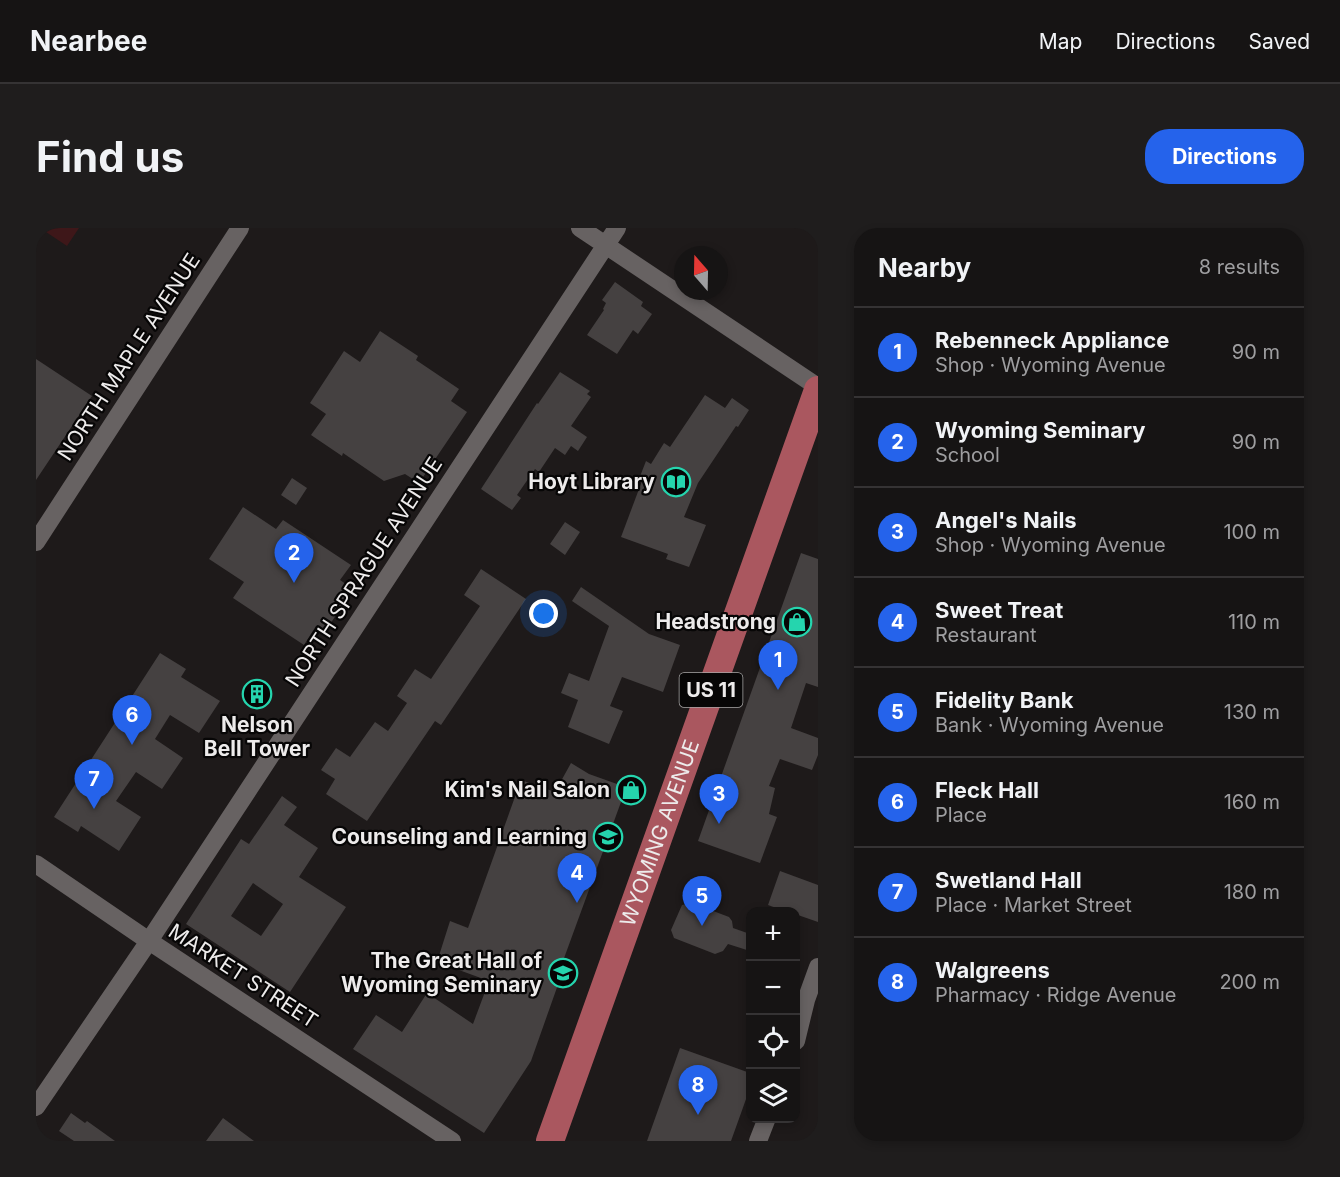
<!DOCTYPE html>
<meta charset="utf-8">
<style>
body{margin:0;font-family:Inter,sans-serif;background:#1f1d1d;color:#f1f3f6}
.controls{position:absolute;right:18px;bottom:18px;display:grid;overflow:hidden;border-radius:12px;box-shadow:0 3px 9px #0003}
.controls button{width:54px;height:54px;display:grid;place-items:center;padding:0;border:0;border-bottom:2px solid #353334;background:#161414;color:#f1f3f6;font:30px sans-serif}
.compass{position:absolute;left:638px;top:18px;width:54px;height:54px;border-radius:50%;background:#161414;box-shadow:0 3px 9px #0003;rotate:340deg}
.you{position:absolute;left:508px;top:386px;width:21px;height:21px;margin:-15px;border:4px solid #fff;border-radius:50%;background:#1a73e8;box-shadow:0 0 0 9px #1a73e833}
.badge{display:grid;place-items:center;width:39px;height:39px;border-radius:50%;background:#2563eb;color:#fff;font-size:20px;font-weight:700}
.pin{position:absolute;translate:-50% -50px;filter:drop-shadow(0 2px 3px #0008)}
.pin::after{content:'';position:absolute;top:32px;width:21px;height:18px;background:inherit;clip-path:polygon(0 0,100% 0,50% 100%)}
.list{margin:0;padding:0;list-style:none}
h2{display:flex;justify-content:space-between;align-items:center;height:78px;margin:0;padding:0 24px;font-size:26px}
h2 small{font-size:20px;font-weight:400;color:#9e9ea0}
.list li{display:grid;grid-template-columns:39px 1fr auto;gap:18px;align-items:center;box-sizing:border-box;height:90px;padding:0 24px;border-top:2px solid #353334}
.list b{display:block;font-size:22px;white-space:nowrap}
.list p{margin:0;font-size:20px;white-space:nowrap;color:#9e9ea0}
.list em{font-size:20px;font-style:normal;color:#9e9ea0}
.icon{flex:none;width:33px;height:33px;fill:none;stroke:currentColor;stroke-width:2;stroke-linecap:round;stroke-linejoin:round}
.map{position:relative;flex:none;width:782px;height:913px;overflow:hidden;border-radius:24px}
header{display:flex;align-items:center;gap:36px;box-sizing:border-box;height:84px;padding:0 30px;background:#161414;border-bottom:2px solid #353334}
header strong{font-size:28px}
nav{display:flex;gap:33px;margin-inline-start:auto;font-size:21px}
.intro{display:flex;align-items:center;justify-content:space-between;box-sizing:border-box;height:144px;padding:0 36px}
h1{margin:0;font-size:42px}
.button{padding:15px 27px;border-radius:24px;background:#2563eb;color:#fff;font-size:21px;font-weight:700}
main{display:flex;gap:36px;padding:0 36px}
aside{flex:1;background:#161414;border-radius:24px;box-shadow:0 3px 9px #0003}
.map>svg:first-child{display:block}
.green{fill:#3e1719}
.building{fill:#454141;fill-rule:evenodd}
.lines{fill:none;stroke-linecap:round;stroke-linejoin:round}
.street{stroke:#676262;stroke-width:18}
.primary{stroke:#aa575f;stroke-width:28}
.labels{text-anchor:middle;stroke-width:4.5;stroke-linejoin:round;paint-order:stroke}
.shield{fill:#070606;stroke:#a8a6a6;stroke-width:1.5}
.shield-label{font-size:20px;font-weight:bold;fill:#edebeb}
.street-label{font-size:21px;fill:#edebeb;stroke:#070606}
.poi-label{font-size:21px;font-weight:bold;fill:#edebeb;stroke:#070606;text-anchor:end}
</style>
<header>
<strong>Nearbee</strong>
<nav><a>Map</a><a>Directions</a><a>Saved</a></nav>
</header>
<div class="intro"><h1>Find us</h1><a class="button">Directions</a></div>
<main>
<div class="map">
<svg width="782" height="913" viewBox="0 0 782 913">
<rect width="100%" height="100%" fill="#1e1a1a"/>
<path class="green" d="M 4,0 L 43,0 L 31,18 Z"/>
<path class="building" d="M 579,54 L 607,74 L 605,78 L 616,86 L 602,106 L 597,102 L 581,126 L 551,107 L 568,82 L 567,81 L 570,75 L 566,72 Z
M 344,103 L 382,128 L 380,132 L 423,161 L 415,173 L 431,184 L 383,255 L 369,246 L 348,253 L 307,225 L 306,228 L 275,207 L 290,186 L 274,175 L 308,123 L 324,134 Z
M 0,131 L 56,168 L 0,252 Z
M 524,144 L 554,163 L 551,166 L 555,169 L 535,198 L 551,209 L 542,223 L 535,218 L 529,227 L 519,220 L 503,244 L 499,241 L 481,267 L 485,270 L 476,282 L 445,261 L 501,175 L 502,176 Z
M 669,167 L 689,180 L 696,170 L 713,182 L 702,199 L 700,198 L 662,255 L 648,289 L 670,297 L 653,339 L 630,331 L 632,326 L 585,309 L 606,253 L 603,251 L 610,233 L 615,236 L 628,215 L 634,219 Z
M 256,250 L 271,260 L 260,277 L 245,267 Z
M 207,279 L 240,301 L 247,292 L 315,337 L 304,352 L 317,361 L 289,404 L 280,398 L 268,417 L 197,370 L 208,354 L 173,331 Z
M 529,294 L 544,304 L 529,327 L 514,316 Z
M 765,325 L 782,331 L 782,459 L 770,455 L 755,500 L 782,510 L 782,527 L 776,542 L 744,531 L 733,558 L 739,560 L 733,586 L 741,589 L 724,635 L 662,613 Z
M 445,341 L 490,371 L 405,497 L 399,493 L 331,593 L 290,566 L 299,551 L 285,542 L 300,520 L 314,529 L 339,494 L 352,503 L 371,475 L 361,468 L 379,441 L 395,451 L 444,378 L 428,367 Z
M 545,359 L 613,406 L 644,417 L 627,464 L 586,449 L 574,478 L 587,483 L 573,516 L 532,499 L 542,472 L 525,465 L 533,445 L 553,453 L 573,398 L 536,373 Z
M 124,425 L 150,441 L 145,449 L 184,473 L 163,505 L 134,487 L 119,511 L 147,530 L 126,561 L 100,544 L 80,573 L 105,589 L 83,623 L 45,598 L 42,604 L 18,589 Z
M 218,455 L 232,465 L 223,477 L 210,468 Z
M 535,535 L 553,546 L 595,561 L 590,576 L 585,574 L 527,733 L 530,734 L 495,833 L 448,905 L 317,821 L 340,787 L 366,804 L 391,765 L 437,796 L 453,753 L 401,734 L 414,693 L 432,700 L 485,552 L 519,564 Z
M 246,568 L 261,579 L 248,597 L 282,620 L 263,649 L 310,679 L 254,764 L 150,696 L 205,611 L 213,616 ZM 217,655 L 247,676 L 225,708 L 195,688 Z
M 744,643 L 782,657 L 782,694 L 759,686 L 759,684 L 751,684 L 732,677 Z
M 676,670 L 672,681 L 693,689 L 696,693 L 697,700 L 714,706 L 714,723 L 692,716 L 687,723 L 679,726 L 638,710 L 635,702 L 646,677 Z
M 644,820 L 714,845 L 714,860 L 695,913 L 611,913 Z
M 35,885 L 49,895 L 51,893 L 79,913 L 38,913 L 23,903 Z
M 187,890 L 218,913 L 170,913 Z"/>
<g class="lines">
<path class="street" d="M 544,0 L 782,159
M 0,314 L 204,0
M 0,636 L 113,713 L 416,913
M 760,813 L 770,772 L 782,739
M 0,879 L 113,713 L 581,0
M 722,913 L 731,890"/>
<path class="primary" id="s1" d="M 514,913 L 782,162"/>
</g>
<defs>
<g id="library-ring" transform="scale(1.5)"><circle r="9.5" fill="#070606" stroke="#25d5ae" stroke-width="1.5"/><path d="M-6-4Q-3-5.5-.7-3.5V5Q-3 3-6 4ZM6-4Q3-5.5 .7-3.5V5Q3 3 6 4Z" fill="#25d5ae"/></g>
<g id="shop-ring" transform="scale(1.5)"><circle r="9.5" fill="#070606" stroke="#25d5ae" stroke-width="1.5"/><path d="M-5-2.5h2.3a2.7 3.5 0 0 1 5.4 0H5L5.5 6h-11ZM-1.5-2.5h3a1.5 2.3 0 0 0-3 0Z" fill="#25d5ae"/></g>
<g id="building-ring" transform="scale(1.5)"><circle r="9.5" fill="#070606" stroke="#25d5ae" stroke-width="1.5"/><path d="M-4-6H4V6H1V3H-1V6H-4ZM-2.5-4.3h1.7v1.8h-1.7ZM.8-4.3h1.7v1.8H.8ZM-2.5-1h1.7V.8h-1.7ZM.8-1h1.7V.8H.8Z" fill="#25d5ae"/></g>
<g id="school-ring" transform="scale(1.5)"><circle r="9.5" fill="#070606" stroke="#25d5ae" stroke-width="1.5"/><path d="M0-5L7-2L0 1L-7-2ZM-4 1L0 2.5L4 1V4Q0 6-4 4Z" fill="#25d5ae"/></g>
</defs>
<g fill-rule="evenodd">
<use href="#library-ring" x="640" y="254"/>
<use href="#shop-ring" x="761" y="394"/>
<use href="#building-ring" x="221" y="466"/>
<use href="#shop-ring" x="595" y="562"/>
<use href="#school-ring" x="572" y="609"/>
<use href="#school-ring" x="527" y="745"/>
</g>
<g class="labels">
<rect class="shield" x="643.5" y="445" width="63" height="34" rx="4.5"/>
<g class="shield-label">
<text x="675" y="469">US 11</text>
</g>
<g class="street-label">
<text transform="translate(93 129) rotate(-57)" y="7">NORTH MAPLE AVENUE</text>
<text transform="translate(328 344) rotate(-57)" y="7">NORTH SPRAGUE AVENUE</text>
<text dy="7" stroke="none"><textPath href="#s1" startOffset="327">WYOMING AVENUE</textPath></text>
<text transform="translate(207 748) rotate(33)" y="7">MARKET STREET</text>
</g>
<g class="poi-label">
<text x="619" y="261">Hoyt Library</text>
<text x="740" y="401">Headstrong</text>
<text x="221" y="504" text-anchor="middle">Nelson<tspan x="221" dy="24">Bell Tower</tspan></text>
<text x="574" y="569">Kim's Nail Salon</text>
<text x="551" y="616">Counseling and Learning</text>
<text x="506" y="740">The Great Hall of<tspan x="506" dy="24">Wyoming Seminary</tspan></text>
</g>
</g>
</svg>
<div class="controls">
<button>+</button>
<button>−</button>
<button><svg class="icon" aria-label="locate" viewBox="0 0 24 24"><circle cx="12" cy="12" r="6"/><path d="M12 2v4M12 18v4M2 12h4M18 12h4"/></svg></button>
<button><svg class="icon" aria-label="layers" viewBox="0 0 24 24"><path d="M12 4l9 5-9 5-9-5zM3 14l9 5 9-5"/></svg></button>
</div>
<svg class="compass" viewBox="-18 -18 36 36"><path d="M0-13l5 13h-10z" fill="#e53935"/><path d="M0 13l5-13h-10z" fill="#9e9ea0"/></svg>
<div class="you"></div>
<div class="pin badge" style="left:742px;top:462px">1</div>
<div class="pin badge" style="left:258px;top:355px">2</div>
<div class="pin badge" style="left:683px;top:596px">3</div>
<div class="pin badge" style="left:541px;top:675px">4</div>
<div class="pin badge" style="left:666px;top:698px">5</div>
<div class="pin badge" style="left:96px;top:517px">6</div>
<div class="pin badge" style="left:58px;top:581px">7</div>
<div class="pin badge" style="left:662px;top:887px">8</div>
</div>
<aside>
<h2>Nearby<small>8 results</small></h2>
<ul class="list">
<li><span class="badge">1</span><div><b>Rebenneck Appliance</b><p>Shop · Wyoming Avenue</p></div><em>90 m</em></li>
<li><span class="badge">2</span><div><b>Wyoming Seminary</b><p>School</p></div><em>90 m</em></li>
<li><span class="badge">3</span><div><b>Angel's Nails</b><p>Shop · Wyoming Avenue</p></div><em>100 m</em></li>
<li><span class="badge">4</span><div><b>Sweet Treat</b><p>Restaurant</p></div><em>110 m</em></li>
<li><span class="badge">5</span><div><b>Fidelity Bank</b><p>Bank · Wyoming Avenue</p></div><em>130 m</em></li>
<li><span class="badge">6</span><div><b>Fleck Hall</b><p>Place</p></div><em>160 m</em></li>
<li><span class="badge">7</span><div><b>Swetland Hall</b><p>Place · Market Street</p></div><em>180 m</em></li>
<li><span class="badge">8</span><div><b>Walgreens</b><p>Pharmacy · Ridge Avenue</p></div><em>200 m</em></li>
</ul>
</aside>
</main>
